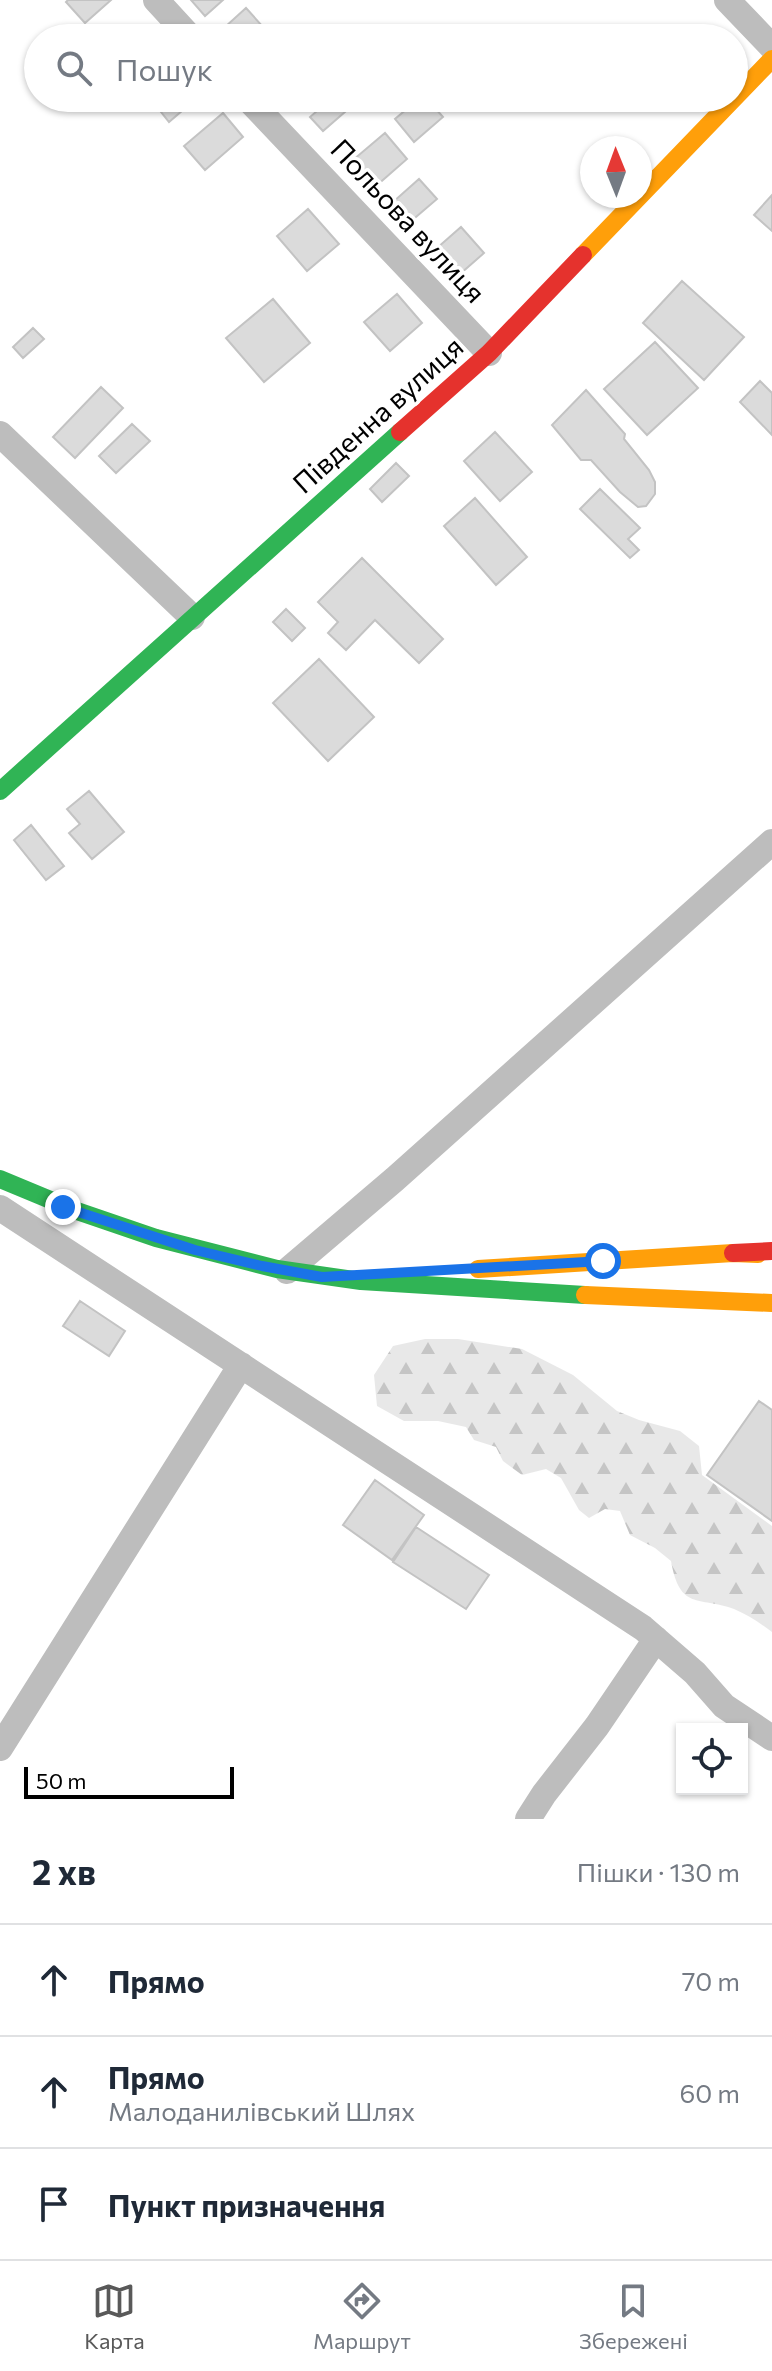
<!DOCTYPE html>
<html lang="uk">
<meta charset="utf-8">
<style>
body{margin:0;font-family:Commissioner,sans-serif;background:#f2f2f3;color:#1f2937}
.controls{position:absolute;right:24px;bottom:24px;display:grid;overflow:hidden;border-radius:0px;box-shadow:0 2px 6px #0004}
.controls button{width:72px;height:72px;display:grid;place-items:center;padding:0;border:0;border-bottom:2px solid #e0e1e3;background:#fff;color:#1f2937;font:40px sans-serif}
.compass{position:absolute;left:580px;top:136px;width:72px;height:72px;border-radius:50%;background:#fff;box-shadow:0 2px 6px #0004;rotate:359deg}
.scale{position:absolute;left:24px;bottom:20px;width:210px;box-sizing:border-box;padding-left:8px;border:4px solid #000;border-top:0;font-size:22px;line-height:28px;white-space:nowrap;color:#000;-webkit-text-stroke:6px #fff;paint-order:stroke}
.stop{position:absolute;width:24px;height:24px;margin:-18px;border:6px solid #1a73e8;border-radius:50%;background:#fff}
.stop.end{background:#1a73e8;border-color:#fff;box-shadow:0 2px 8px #0008}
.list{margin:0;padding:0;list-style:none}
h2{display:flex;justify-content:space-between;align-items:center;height:104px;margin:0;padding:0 32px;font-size:34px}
h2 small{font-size:26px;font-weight:400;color:#747a83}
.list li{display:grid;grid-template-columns:52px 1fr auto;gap:24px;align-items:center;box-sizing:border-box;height:112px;padding:0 32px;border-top:2px solid #e0e1e3}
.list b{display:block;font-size:30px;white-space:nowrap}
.list p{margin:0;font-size:26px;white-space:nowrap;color:#747a83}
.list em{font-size:26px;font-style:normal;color:#747a83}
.icon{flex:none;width:44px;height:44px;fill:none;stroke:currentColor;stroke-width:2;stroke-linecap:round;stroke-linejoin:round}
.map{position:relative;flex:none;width:772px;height:1819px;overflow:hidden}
.search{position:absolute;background:#fff;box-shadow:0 2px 6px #0004;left:24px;right:24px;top:24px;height:88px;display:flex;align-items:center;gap:20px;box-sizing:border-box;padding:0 28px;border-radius:44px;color:#747a83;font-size:30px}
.sheet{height:440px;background:#fff}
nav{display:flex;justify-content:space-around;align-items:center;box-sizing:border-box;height:112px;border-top:2px solid #e0e1e3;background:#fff;font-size:22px;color:#747a83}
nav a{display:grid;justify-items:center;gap:4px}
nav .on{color:#595959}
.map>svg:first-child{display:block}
.forest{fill:url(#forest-firs)}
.building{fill:#dbdbdb;stroke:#c3c3c3;stroke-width:2}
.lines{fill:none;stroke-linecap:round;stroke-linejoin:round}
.street{stroke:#bdbdbd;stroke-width:26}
.fast{stroke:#30b455;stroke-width:18}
.slow{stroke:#ff9f0a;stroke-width:18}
.jam{stroke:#e5322d;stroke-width:18}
.route{stroke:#1a73e8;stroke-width:10}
.labels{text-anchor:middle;stroke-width:7;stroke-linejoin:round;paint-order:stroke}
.street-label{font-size:28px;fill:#000;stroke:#fff}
</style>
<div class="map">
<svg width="772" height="1819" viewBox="0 0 772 1819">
<defs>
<pattern id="forest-firs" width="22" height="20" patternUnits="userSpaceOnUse" patternTransform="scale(2)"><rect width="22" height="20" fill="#e8e8e8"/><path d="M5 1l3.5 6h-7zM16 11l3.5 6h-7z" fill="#c5c5c5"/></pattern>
</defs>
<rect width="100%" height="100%" fill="#fff"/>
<path class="forest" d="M 425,1339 L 458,1339 L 522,1349 L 573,1375 L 617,1411 L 639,1420 L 680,1431 L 699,1446 L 702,1475 L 772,1526 L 772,1632 C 760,1623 748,1615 734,1609 C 698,1596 680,1611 671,1561 L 655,1548 L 630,1535 L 620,1511 L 605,1509 L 589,1518 L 579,1510 L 561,1478 L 546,1469 L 522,1475 L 503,1461 L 496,1447 L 474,1440 L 466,1427 L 438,1421 L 404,1421 L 377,1406 L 374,1375 L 393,1346 Z"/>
<path class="building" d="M 68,0 L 111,0 L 85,23 L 66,2 Z
M 191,0 L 223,0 L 205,16 Z
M 246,8 L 273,38 L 235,38 L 225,27 Z
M 134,27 L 144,38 L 121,38 Z
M 150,98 L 197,98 L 169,122 Z
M 332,98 L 361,98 L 323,131 L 310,117 Z
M 420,98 L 426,98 L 443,117 L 414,142 L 395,119 Z
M 223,113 L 243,137 L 205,170 L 184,146 Z
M 385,133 L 407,159 L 376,186 L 353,160 Z
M 419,179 L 437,199 L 410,222 L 393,202 Z
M 772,195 L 772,231 L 754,215 Z
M 308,209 L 339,244 L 307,271 L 277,236 Z
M 461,227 L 484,253 L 460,274 L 437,248 Z
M 682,281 L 744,337 L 704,380 L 643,323 Z
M 397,294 L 422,323 L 390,351 L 364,322 Z
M 273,299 L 310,343 L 264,382 L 226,338 Z
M 33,328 L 44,339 L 23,358 L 13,347 Z
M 655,342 L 698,388 L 647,435 L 604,389 Z
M 760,381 L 772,393 L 772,435 L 740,402 Z
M 101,387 L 123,408 L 75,458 L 53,437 Z
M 586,390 L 625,434 L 624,439 L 649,470 L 655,482 L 655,494 L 646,506 L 638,507 L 620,492 L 591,460 L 581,460 L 552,425 Z
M 132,424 L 150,441 L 116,473 L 99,456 Z
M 495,432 L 532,472 L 500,501 L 464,461 Z
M 396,463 L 409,476 L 382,502 L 370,489 Z
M 600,489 L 640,528 L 628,539 L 639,550 L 630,558 L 580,509 Z
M 475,498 L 527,557 L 496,585 L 444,526 Z
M 362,558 L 443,639 L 419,663 L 375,620 L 346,650 L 328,633 L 338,622 L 318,602 Z
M 286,609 L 305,628 L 292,641 L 273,622 Z
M 319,659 L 374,717 L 328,761 L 273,703 Z
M 89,791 L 124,832 L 92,859 L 69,833 L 80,824 L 67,809 Z
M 31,825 L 64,866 L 46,880 L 14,840 Z
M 80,1301 L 125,1331 L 109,1356 L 63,1326 Z
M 759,1401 L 772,1410 L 772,1521 L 707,1475 Z
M 375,1480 L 424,1515 L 392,1560 L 343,1525 Z
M 416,1527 L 489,1575 L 466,1609 L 393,1562 Z"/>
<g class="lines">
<path class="street" d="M 156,0 L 191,38
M 727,0 L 772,47
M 247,98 L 489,353
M 0,434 L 192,617
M 0,1208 L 643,1628 L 695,1673 L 724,1706 L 772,1738
M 287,1271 L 395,1179 L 772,842
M 0,1748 L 241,1365
M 528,1819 L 544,1794 L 597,1726 L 656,1639"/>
<path class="fast" d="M 0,791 L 400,432
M 0,1179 L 77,1211 L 156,1238 L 277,1269 L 361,1281 L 585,1295"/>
<path class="slow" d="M 583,255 L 772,59
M 478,1269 L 733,1253 L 758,1254
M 585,1295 L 772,1303"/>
<path class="jam" d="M 400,432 L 489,353 L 583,255
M 733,1253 L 772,1251"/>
</g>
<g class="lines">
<path class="route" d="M 63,1207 L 195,1250 L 262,1266 L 322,1277 L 603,1261"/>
</g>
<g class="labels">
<g class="street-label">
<text transform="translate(408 221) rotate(47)" y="10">Польова вулиця</text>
<text transform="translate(378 415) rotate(-42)" y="10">Південна вулиця</text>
</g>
</g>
</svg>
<div class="controls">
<button><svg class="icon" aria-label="locate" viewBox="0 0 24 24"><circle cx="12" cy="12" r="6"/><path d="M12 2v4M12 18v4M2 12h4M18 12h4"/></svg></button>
</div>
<svg class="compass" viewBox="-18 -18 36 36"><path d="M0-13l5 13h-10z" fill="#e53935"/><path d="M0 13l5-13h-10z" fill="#747a83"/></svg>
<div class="scale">50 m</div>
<div class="stop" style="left:603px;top:1261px"></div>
<div class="stop end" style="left:63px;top:1207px"></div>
<div class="search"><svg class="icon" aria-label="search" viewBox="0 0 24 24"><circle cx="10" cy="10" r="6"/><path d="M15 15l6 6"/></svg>Пошук</div>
</div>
<section class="sheet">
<h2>2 хв<small>Пішки · 130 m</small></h2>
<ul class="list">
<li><svg class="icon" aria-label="ahead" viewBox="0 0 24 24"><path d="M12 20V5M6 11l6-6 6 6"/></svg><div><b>Прямо</b></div><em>70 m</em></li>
<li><svg class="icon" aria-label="ahead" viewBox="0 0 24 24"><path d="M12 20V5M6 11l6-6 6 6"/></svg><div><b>Прямо</b><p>Малоданилівський Шлях</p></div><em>60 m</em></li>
<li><svg class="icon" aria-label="arrive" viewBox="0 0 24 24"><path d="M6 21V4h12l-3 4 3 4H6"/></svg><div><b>Пункт призначення</b></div></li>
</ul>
</section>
<nav>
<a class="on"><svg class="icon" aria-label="map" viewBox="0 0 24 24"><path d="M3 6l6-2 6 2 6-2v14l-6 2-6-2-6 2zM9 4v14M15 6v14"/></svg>Карта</a>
<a><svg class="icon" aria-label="directions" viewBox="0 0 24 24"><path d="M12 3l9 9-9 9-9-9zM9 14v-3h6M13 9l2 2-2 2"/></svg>Маршрут</a>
<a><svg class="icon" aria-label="saved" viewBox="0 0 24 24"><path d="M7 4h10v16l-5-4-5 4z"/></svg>Збережені</a>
</nav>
